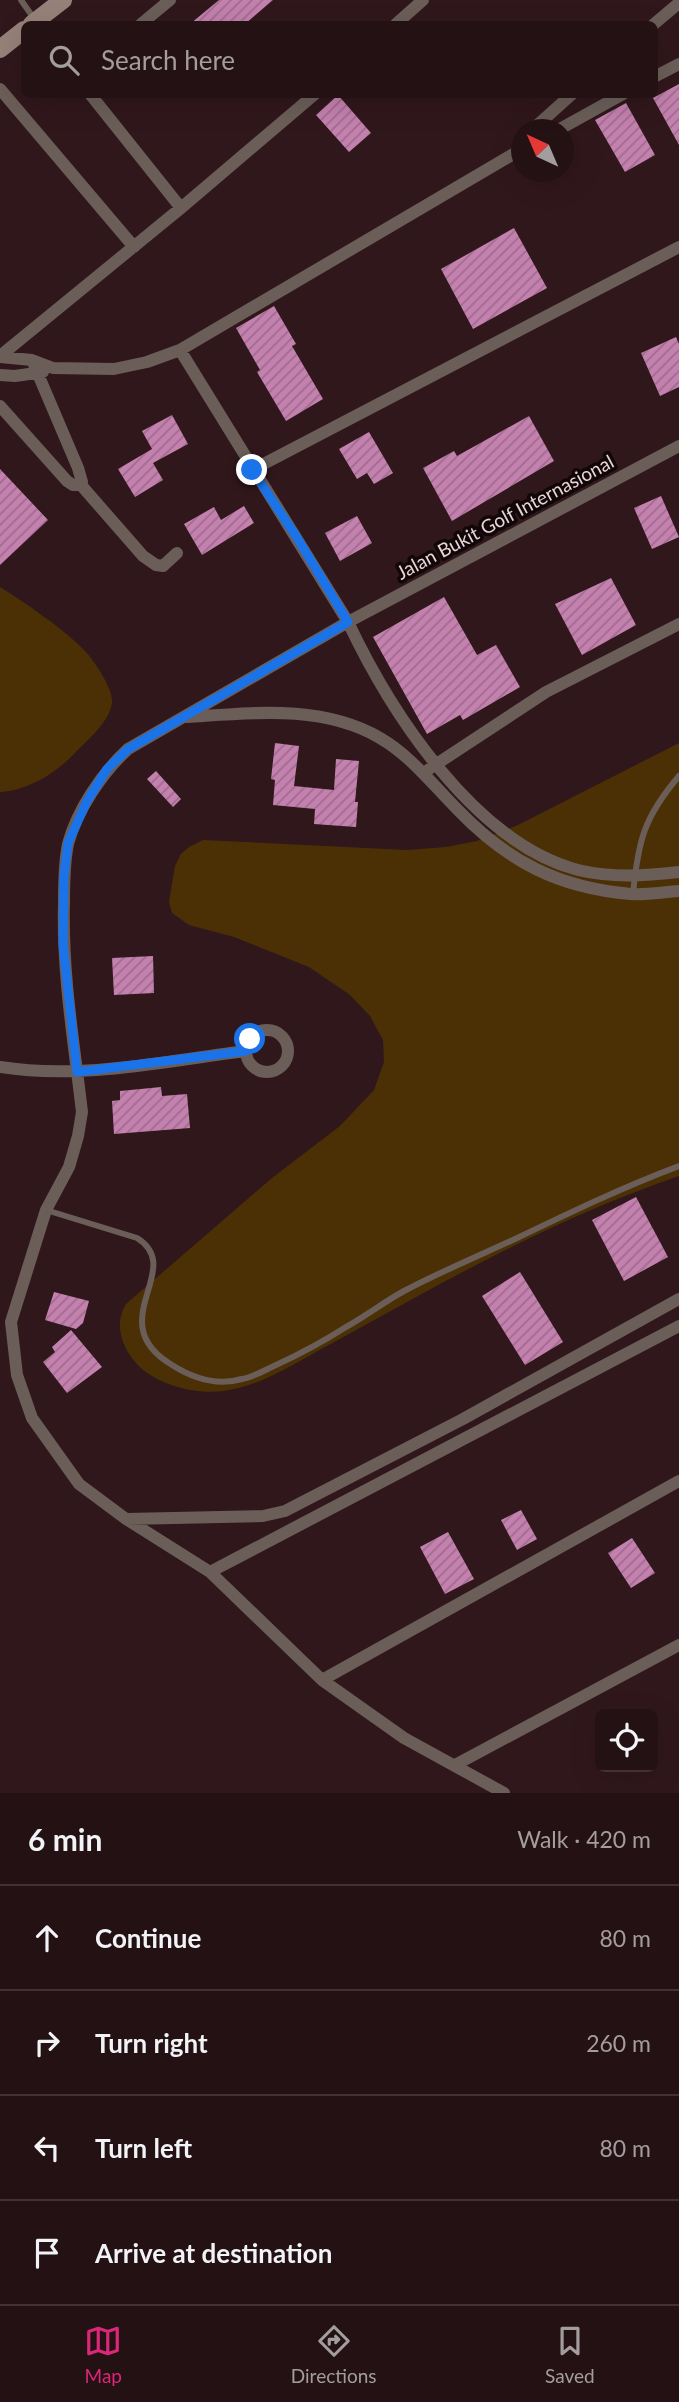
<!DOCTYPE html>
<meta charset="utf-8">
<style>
body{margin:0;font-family:Lato,sans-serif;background:#2c1a1d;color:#f1f3f6}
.controls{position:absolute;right:21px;bottom:21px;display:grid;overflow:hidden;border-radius:10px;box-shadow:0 7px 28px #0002}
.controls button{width:63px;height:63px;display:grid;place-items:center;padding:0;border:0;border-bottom:2px solid #413134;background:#241114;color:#f1f3f6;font:35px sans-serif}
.compass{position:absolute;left:511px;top:119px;width:63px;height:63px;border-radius:50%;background:#241114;box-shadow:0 7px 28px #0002;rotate:316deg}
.stop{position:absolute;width:21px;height:21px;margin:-16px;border:5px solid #1a73e8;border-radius:50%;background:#fff}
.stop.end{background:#1a73e8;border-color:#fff;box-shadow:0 2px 7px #0008}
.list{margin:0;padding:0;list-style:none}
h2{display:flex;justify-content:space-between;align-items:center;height:91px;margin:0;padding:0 28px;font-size:30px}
h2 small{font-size:23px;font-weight:400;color:#a39da0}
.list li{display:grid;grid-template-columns:46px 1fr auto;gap:21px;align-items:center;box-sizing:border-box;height:105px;padding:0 28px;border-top:2px solid #413134}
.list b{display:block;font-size:26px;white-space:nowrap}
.list em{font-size:23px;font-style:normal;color:#a39da0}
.icon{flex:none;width:38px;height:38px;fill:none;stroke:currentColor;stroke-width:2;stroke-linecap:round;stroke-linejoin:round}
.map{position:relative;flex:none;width:679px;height:1793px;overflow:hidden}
.search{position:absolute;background:#241114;box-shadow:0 7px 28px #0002;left:21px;right:21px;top:21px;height:77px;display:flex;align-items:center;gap:18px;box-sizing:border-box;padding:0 24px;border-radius:10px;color:#a39da0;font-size:26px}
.sheet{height:511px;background:#241114}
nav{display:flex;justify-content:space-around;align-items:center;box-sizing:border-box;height:98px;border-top:2px solid #413134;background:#241114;font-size:19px;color:#a39da0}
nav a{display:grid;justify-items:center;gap:4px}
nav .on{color:#db2777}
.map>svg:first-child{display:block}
.grass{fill:#4b3005}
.building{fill:url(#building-hatch)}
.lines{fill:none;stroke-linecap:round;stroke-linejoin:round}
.lane{stroke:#6b5e59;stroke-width:6}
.street{stroke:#6b5e59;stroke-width:12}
.secondary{stroke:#96817a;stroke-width:18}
.route{stroke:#1a73e8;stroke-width:9}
.labels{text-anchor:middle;stroke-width:7;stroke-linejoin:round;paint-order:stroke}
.street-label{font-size:19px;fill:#e8d6d8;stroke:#110608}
</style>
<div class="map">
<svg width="679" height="1793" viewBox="0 0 679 1793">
<defs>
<pattern id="building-hatch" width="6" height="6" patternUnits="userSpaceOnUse" patternTransform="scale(1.75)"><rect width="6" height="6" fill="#c480ae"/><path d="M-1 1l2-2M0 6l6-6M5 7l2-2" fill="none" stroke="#9e6d8d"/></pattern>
</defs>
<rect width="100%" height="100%" fill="#30171b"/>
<path class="grass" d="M 0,587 C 24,602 62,628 82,648 C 92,657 114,689 112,703 C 109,723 87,740 74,754 C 56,773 27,791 0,792 Z
M 679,743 L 679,1176 C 585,1208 496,1253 409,1301 C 378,1318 347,1335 316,1352 C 287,1368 257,1387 223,1391 C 194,1395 150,1384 132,1358 C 120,1342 115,1321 126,1304 L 272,1178 L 340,1126 L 374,1090 L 384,1062 L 383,1040 L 370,1016 L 350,995 L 309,967 L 234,937 L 189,925 L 172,913 L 169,902 L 175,866 L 181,854 L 189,847 L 203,840 L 407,850 L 446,847 L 477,841 L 518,825 Z"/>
<path class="building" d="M 219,0 L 273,0 L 245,24 L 190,24 Z
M 679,84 L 679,145 L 653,98 Z
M 338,95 L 371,133 L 349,152 L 316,115 Z
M 626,103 L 655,155 L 625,172 L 595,120 Z
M 514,228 L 547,288 L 473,329 L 441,269 Z
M 274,306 L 296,344 L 292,346 L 323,399 L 286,421 L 257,372 L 260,370 L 236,328 Z
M 676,337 L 679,344 L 679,387 L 660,396 L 641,353 Z
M 172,415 L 188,444 L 153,463 L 163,480 L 135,497 L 118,469 L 152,449 L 142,431 Z
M 529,416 L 554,461 L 452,521 L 423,468 L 454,451 L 457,456 Z
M 369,432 L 393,473 L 374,484 L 367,473 L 357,479 L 339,449 Z
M 0,469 L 48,520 L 0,565 Z
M 661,496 L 679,537 L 652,549 L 634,508 Z
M 244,506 L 254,523 L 202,555 L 184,524 L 214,507 L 221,520 Z
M 357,516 L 372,543 L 340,561 L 325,533 Z
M 611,578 L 636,625 L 582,655 L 555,604 Z
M 444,597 L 477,655 L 496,645 L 520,687 L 463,720 L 460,715 L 427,734 L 373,637 Z
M 275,743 L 299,746 L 294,786 L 334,790 L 336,759 L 359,761 L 355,802 L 358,802 L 356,827 L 314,824 L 315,809 L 273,805 L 275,780 L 271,779 Z
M 156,771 L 181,799 L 173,807 L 147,779 Z
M 153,956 L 154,993 L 114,995 L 112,958 Z
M 161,1087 L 162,1096 L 187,1094 L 190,1128 L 114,1134 L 112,1101 L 120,1100 L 120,1091 Z
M 636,1197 L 668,1257 L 624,1281 L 592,1220 Z
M 520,1272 L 563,1342 L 525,1365 L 482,1296 Z
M 54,1292 L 89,1301 L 83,1323 L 76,1329 L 45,1320 Z
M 71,1330 L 102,1367 L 67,1393 L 43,1362 L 55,1352 L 52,1347 Z
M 521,1510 L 537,1539 L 517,1550 L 501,1520 Z
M 448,1532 L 474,1579 L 445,1594 L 420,1547 Z
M 632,1538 L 655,1573 L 631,1588 L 608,1553 Z"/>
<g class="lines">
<path class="lane" d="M 21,0 L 35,20
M 633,894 C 638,841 644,817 679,776
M 46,1210 L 137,1238 C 187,1269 100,1322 172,1365 C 194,1379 217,1386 242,1379 C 254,1377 265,1370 276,1365 C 300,1354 324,1341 346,1327 C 366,1316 384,1302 404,1291 C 440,1272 478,1256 515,1239 C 569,1213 623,1187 679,1166"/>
<path class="street" d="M 141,24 L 170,0
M 396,24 L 423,0
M 654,24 L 679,3
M 654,77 L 679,64
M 0,89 L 134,247
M 90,94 L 181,208
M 532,130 L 572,94
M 558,130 L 623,94
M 180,350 L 522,149
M 0,356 L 181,208 L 315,94
M 0,357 L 32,360 L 53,368 L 114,369 L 147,362 L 180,350 L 348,622 C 391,713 475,843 578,870 C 612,878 645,876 679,872
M 0,375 L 15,376 L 43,372
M 0,406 L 67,481 L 73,485 L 81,485 L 82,482 L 78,468 L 32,360
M 252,470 L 679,247
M 81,485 L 143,556 L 156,565 L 163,566 L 177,553
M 187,717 C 251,713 322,704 380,738 C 411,756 433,785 458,810 C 508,862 559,888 631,894 C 647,895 663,892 679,891
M 429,769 L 546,692 L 679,624
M246 1051a21 21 0 1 1 42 0a21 21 0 1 1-42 0Z
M 0,1067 C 81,1080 165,1061 246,1051
M 126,1519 L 263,1516 L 285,1511 L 463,1419 L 679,1299
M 210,1572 L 679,1326
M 322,1680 L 679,1481
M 455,1765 L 679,1645
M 504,1793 L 404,1738 L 322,1680 L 210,1572 L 126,1519 L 79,1484 L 32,1418 L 17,1375 L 11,1322 L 46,1210 L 69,1167 L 78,1136 L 82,1112 C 74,1043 62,973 64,903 C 64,884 64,863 68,844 C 77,810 102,773 128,749 L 348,622 L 679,446"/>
<path class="secondary" d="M 32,24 L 63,0
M 0,49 L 24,30"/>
</g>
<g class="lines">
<path class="route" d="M 250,1039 L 246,1051 L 77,1072 L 63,944 L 64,876 L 68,843 L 87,801 L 107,769 L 128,749 L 348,622 L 296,536 L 252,470"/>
</g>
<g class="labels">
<g class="street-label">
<text transform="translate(505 517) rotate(-28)" y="7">Jalan Bukit Golf Internasional</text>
</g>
</g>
</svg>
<div class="controls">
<button><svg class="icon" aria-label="locate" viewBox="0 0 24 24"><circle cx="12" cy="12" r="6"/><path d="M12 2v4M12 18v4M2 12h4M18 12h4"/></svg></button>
</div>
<svg class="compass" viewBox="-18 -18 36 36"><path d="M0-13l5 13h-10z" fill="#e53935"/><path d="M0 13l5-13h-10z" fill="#a39da0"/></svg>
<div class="stop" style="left:250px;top:1039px"></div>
<div class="stop end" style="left:252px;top:470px"></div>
<div class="search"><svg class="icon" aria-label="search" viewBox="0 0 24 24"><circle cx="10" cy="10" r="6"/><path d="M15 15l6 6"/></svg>Search here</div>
</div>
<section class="sheet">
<h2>6 min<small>Walk · 420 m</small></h2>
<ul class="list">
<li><svg class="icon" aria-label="ahead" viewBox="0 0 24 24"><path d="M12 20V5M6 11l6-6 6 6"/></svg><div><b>Continue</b></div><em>80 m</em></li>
<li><svg class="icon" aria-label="right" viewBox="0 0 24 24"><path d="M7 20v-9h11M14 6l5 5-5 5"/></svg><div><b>Turn right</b></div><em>260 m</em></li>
<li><svg class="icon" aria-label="left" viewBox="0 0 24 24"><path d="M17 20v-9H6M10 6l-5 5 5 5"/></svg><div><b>Turn left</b></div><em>80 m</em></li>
<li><svg class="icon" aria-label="arrive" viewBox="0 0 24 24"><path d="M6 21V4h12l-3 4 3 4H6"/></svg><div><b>Arrive at destination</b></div></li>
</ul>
</section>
<nav>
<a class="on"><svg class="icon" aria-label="map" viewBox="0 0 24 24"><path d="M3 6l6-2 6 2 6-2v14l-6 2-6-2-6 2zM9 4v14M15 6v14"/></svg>Map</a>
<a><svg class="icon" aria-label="directions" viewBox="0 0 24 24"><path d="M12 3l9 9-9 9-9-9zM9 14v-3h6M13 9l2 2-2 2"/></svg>Directions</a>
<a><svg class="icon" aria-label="saved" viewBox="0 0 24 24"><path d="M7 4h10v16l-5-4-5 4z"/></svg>Saved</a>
</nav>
